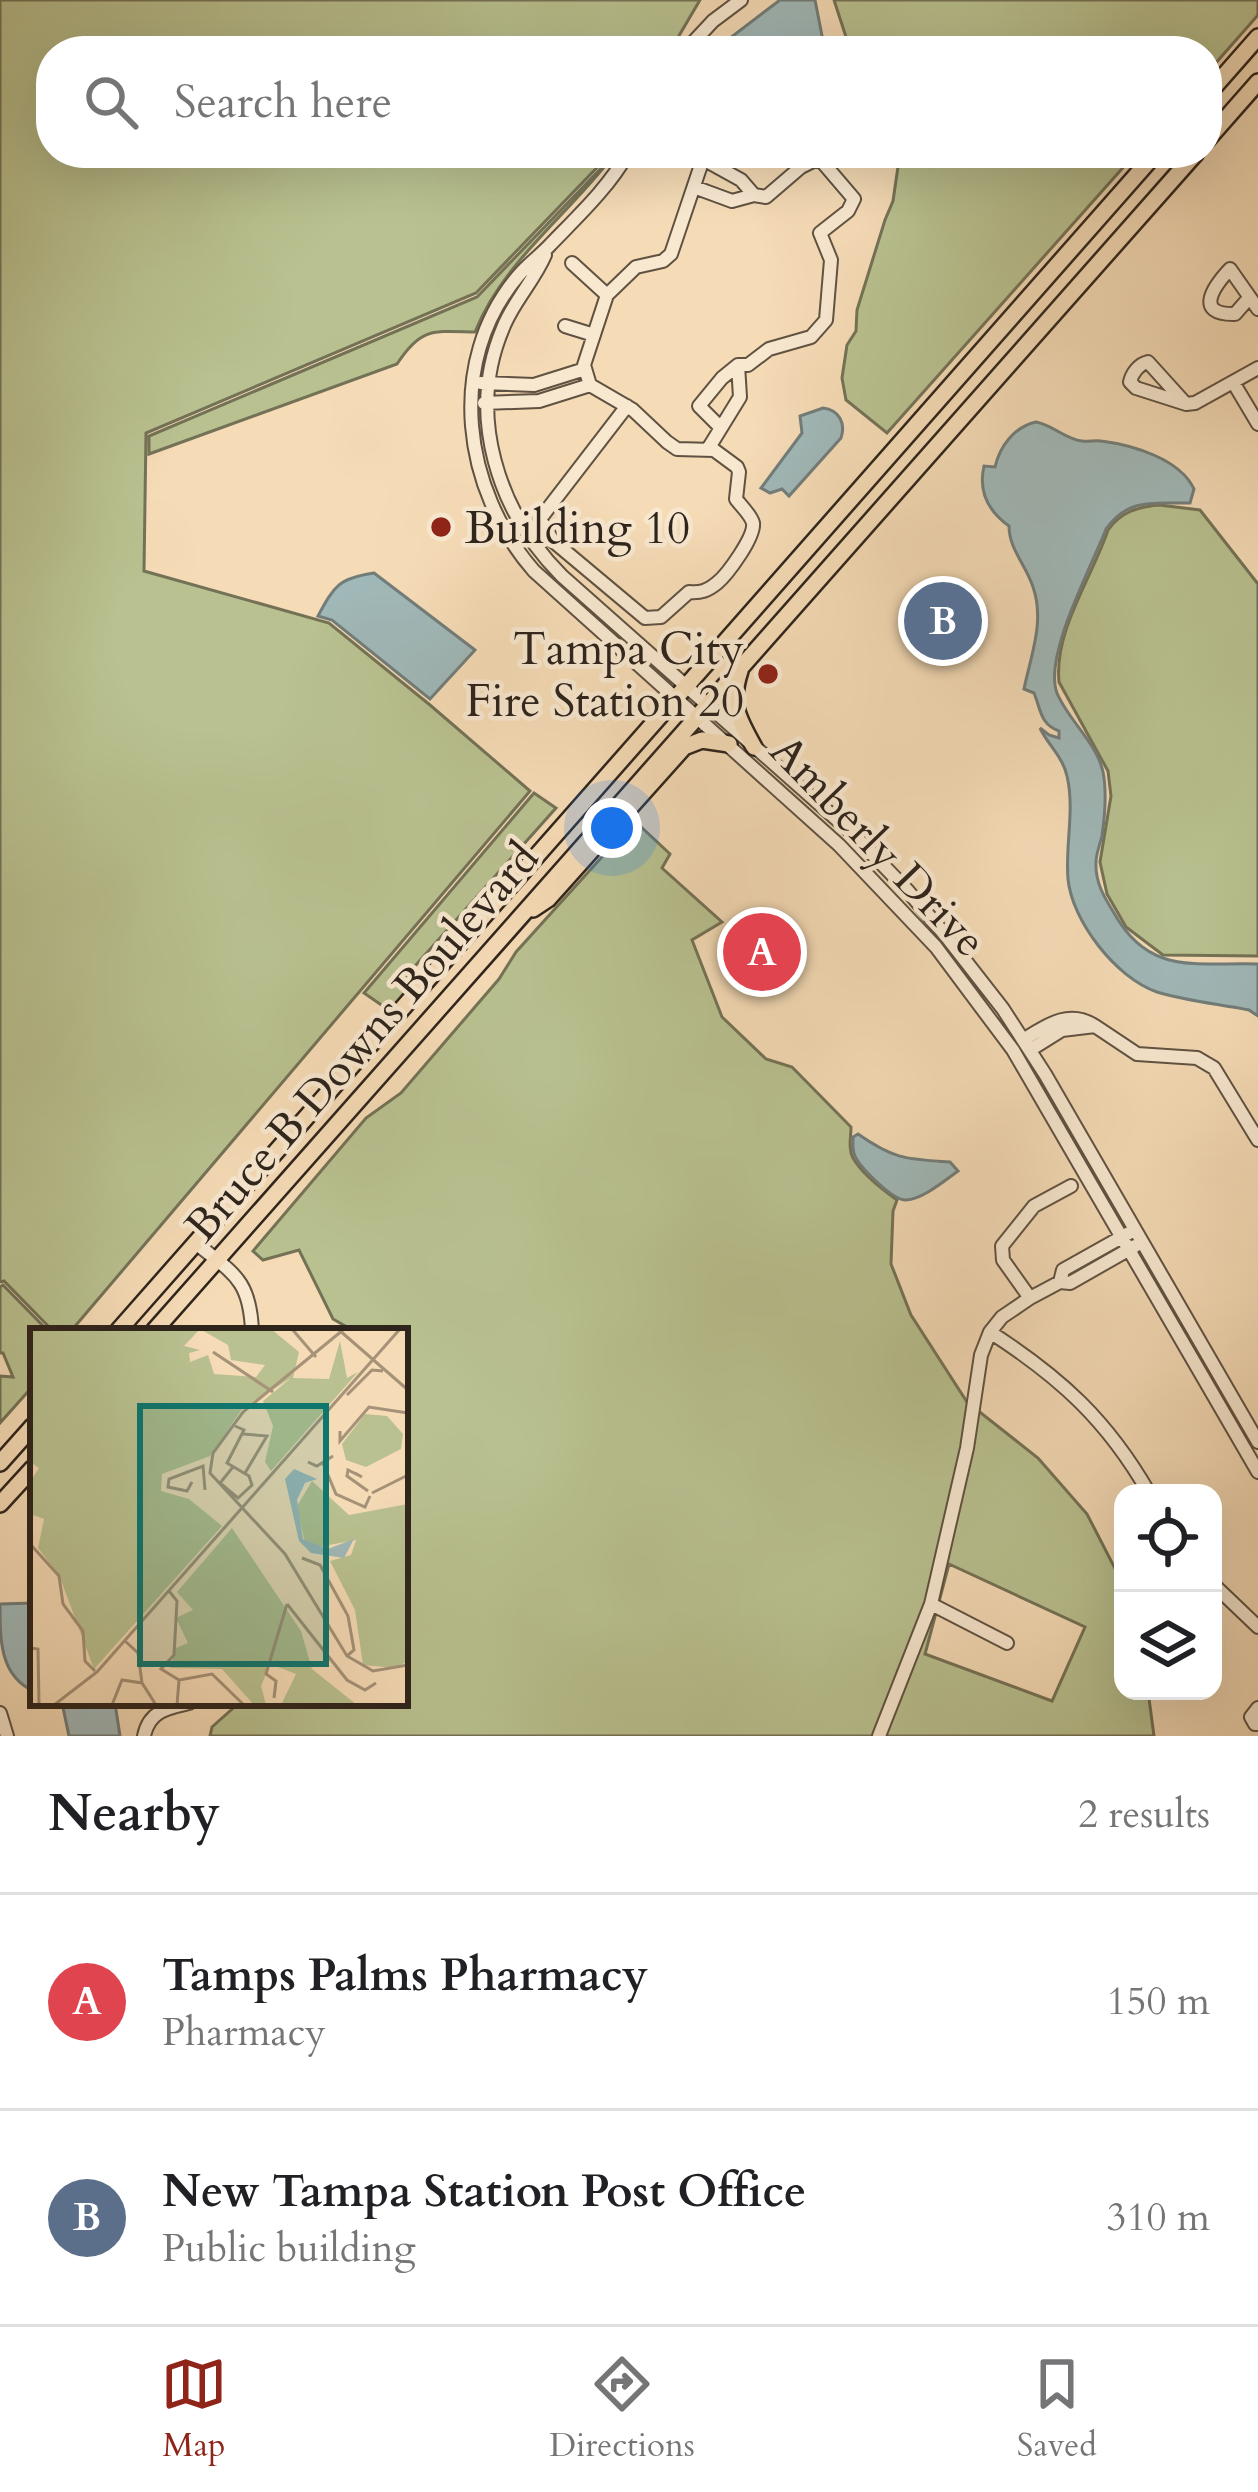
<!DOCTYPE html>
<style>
body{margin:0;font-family:Cardo,serif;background:#f2f2f2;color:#202124}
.controls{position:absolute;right:36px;bottom:36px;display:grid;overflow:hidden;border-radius:24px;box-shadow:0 12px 48px #0002}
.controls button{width:108px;height:108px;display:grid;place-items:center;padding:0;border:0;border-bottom:3px solid #e0e0e0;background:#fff;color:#202124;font:60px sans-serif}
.you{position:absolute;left:612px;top:828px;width:42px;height:42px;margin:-30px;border:9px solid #fff;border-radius:50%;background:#1a73e8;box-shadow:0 0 0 18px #1a73e833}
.badge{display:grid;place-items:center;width:78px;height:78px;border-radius:50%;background:#8f2418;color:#fff;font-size:39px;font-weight:700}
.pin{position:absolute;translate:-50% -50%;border:6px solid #fff;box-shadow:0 3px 12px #0006}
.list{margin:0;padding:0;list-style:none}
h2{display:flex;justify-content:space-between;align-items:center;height:156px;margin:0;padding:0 48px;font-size:51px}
h2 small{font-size:39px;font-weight:400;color:#757577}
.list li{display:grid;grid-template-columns:78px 1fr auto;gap:36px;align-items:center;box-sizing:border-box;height:216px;padding:0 48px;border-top:3px solid #e0e0e0}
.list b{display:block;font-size:45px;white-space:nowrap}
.list p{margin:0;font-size:39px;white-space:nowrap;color:#757577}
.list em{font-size:39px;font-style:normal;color:#757577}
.icon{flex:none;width:66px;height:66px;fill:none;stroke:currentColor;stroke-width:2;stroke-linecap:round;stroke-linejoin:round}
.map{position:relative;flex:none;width:1258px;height:1736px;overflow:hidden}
.search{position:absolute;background:#fff;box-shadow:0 12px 48px #0002;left:36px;right:36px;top:36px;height:132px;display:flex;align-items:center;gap:30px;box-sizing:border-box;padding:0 42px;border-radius:48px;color:#757577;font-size:45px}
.sheet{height:588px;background:#fff}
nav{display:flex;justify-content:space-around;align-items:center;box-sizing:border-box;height:168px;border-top:3px solid #e0e0e0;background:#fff;font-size:33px;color:#757577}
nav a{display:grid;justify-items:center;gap:6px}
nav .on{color:#8f2418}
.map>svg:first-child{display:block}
.green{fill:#b9c190;stroke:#747256;stroke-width:3;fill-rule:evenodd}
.water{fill:#a0b8b8;stroke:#727d7a;stroke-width:3}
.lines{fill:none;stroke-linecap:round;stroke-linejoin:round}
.minor-casing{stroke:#605242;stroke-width:16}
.major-casing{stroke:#2e241c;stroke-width:20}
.minor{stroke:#f8e8d0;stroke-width:12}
.major{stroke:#f5dbb6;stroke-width:15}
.poi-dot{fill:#8f2418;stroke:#f8e8d0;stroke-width:4.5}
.labels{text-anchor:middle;stroke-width:9;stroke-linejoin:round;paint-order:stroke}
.poi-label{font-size:45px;fill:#2e241c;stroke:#f8e8d0;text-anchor:start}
.street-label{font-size:45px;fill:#2e241c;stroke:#f8e8d0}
.inset-road{fill:none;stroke:#a59278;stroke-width:3}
.view{fill:#0f766e;fill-opacity:0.15;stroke:#0f766e;stroke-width:6}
.inset-edge{fill:none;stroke:#2e241c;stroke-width:6}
</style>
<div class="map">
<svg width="1258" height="1736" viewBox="0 0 1258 1736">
<rect width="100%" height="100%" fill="#f5dbb6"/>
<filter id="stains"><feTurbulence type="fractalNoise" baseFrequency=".00167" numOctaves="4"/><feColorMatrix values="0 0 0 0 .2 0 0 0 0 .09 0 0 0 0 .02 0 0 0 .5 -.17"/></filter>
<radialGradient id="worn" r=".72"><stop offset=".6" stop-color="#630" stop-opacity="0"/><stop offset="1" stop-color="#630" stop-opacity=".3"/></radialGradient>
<path class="green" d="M 0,0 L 700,0 L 670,51 L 51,51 L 51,153 L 611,153 L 476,293 L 146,433 L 144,571 L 329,623 L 430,705 L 530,791 L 71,1331 L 53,1331 L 4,1281 L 0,1282 Z
M 834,0 L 1258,0 L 1258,15 L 1207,73 L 1207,51 L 857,51 L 847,40 Z
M 900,153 L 1136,153 L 887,433 L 846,400 L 842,378 L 847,345 L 856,331 L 857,310 L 885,220 L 893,201 Z
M 612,157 C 567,216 503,262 475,332 C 433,331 421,327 397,364 L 149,454 L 149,436 L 477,297 Z
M 1159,505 L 1200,510 L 1258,584 L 1258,956 L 1163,955 L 1126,927 L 1107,894 L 1100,862 L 1111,796 L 1108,771 L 1059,682 C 1054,630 1092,578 1108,530 C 1121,512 1137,507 1159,505 Z
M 534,793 L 556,808 L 407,975 L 416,986 L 393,1013 L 364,993 Z
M 639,825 L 670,854 L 662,868 L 722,922 L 692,940 L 722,1017 L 766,1059 L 792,1067 L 851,1127 C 851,1137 848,1149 853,1158 C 862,1174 883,1190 897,1200 L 893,1211 L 891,1264 L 911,1315 L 967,1402 L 1038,1458 L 1087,1514 L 1123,1584 L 1123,1691 L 1148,1691 L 1154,1736 L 210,1736 L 212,1727 L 239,1703 L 405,1703 L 405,1331 L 354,1331 L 333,1319 L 299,1250 L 263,1260 L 253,1251 L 366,1118 L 401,1093 L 499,979 L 516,952 L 610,848 ZM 949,1564 L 1085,1627 L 1052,1701 L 925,1654 Z
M 3,1285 L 48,1331 L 33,1331 L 33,1386 L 0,1423 L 0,1376 L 13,1377 L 3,1353 L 0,1353 L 0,1287 Z"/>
<path class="water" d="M 780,0 L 815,0 L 825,51 L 718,51 L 717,48 Z
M 823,408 C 839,410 846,423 841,438 L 789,496 L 782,489 L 770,493 L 761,488 L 802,433 L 800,416 Z
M 1036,422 C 1053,425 1065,439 1082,441 C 1088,442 1095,440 1101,441 C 1133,445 1180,459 1194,489 L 1190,503 C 1154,504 1129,497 1106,529 C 1092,566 1043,656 1057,693 C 1068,720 1097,743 1103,772 C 1107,792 1105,815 1102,836 C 1100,844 1096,854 1096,862 C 1095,882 1104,897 1114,913 C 1149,976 1196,962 1258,964 L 1258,1016 L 1249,1010 C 1219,1004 1186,1001 1157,992 C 1116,978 1072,921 1068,879 C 1065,845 1075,810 1067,776 C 1063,757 1048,745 1040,728 L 1049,735 L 1059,738 L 1059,731 C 1040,724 1041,710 1034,693 L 1024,689 C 1031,655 1045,621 1033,587 C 1026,565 1009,549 1009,526 C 988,511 978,492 984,466 L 995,467 C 1000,446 1014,427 1036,422 Z
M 374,573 L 475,650 L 430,699 L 332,620 L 318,616 C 334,586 339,578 374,573 Z
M 858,1134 C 895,1160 907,1159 950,1162 L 958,1171 C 944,1181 923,1199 906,1200 C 893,1201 860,1167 855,1156 C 852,1149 853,1144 853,1137 Z
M 33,1603 L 33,1691 C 0,1675 0,1641 0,1604 Z
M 62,1703 L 115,1703 L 120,1736 L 69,1736 Z"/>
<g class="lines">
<g class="minor-casing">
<path id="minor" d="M 685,51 L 713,21 L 741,0
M 628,153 C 609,187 578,216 551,244 C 541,255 528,264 518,276 C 445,363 463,490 534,571 L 839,845 L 936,947 L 1013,1050 L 1258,1472
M 703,159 L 741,180 L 754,195
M 694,187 L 732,201 L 754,195 L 766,197 L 801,167 L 819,158 L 854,199 L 848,211 L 820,233 L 831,260 L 826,320 L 811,337 L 769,349 L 748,365 L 738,365 L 740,397 L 708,449
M 545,255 C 534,281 513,302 503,328 C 466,415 498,512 562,576 L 851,832 L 907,890 L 946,936 L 1003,1009 L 1045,1074 L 1258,1442
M 572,263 L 607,295
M 1249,298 L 1235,314 C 1193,315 1214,286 1230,269 L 1258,309
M 565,326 L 594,335
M 1233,382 L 1258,424
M 481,383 L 534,385 L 585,369
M 484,403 L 539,401 L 590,385
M 1186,404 L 1148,362 C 1139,364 1132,373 1130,382 L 1136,388 L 1186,404 L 1195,403 L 1258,368
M 627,406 L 540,519 L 553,541 L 645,618 L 661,617 L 689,592 C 701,593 707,591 717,583 C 727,575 755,537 753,523 C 751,515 741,506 736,499 L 739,472 L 737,467 L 714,450 L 677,449 L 667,442 L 633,410 L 590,385 L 584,365 L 607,295 L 636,267 L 663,261 L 671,254 L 703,159 L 690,153
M 720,427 L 699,406 L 722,378 L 738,365
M 1095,1026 L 1137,1054 L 1197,1058 L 1214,1068 L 1258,1140
M 1023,1040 C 1047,1025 1069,1009 1095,1026 L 1062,1030 L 1030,1050
M 197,1244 C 234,1274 250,1280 252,1331
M 1060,1282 L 1063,1270 L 1129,1233
M 1030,1298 L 1003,1260 L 1002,1246 L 1034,1206 L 1071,1186
M 990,1332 C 1061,1378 1107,1420 1149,1493
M 1213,1584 L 1258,1627
M 931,1604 L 1007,1643
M 1258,1708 L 1251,1717 L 1255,1724 L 1258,1724
M 0,1713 L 7,1736
M 144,1736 C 149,1711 167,1708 189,1703
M 879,1736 L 931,1604 L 967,1448 L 981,1355 L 990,1332 L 1002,1317 L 1030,1298 L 1060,1282 L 1070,1283 L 1135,1246"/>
</g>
<g class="major-casing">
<path id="major" d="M 1207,95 L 1258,37
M 1207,140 L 1258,82
M 740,671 C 729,704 738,718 754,747
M 533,909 L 548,899 L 684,747 L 702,740 L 729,744
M 118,1331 L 1156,153
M 154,1331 L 1196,153
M 0,1463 L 33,1426
M 0,1504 L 33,1468"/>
</g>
<use href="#minor" class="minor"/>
<use href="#major" class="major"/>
</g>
<g class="poi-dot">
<circle cx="441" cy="527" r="12"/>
<circle cx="768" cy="674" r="12"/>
</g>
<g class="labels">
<g class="poi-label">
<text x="465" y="543">Building 10</text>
<text x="744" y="664" text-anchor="end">Tampa City<tspan x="744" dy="52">Fire Station 20</tspan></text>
</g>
<g class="street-label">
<text transform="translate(879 845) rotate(46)" y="16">Amberly Drive</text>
<text transform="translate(361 1041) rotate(-49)" y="16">Bruce B Downs Boulevard</text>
</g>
</g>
<g transform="translate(30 1328)">
<rect width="378" height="378" fill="#f5dbb6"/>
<path d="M 0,1 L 241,1 L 269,24 L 263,50 L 299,51 L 310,13 L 317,50 L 328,44 L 241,143 L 235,134 L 243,98 L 233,73 L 261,50 L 212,81 L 180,128 L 132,146 L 131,163 L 159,171 L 192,198 L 64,341 L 29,247 L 8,220 L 14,191 L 0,186 L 0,154 L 9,140 L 0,134 ZM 170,1 L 198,17 L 201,32 L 235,37 L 226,49 L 184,46 L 178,27 L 160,34 L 159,25 L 170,22 L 154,18 ZM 335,86 L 357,88 L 373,106 L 371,121 L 336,139 L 316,132 L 312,116 ZM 282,153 L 319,187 L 378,176 L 378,333 L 365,340 L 333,337 L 325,282 L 300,233 L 321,227 L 326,212 L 282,220 L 274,211 L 267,178 ZM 202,200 L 271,303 L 282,341 L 327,377 L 251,377 L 266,346 L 240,336 L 231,358 L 236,377 L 224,377 L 192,341 L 140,340 L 146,320 L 158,315 L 146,290 L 163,282 L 147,264 Z" fill="#b9c190" fill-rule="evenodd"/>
<path d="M 264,141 L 287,151 L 275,155 L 267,172 L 273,211 L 298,221 L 324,211 L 314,230 L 281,225 L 269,213 L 255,151 Z" fill="#a0b8b8"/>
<path class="inset-road" d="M 262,1 L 286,29M 309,2 L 378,62M 313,2 L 213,84 L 183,125 L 180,145 L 255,226 L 317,328 L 343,343 L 378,337M 183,24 L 243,64M 317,67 L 342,42 L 353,43M 378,95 L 378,141M 310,103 L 310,113 L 339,79 L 378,85M 213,106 L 237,108 L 215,145M 293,135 L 306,166 L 335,179 L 340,168M 286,138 L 278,134 L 287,138 L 303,128M 203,139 L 190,155 L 208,170 L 222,157 L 219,148 L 197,135 L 214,102 L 205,98M 325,145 L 332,149 L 318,142 L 317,148 L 338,163M 162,154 L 157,163 L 138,159 L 139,151 L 173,138 L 175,162M 342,165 L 378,147M 1,217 L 29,248 L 33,276 L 53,303 L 55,333 L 65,343M 272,230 L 290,237 L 318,288 L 324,322 L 317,328M 139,263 L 147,273 L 144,327 L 131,341 L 149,352M 257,276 L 317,352 L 335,362 L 346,355M 95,313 L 108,325 L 112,355M 0,320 L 8,321 L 9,377M 244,370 L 246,353 L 236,346 L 257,276M 24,377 L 67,344 L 370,1M 82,377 L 92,352 L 112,355 L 126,377M 147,377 L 149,352 L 182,346 L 214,377"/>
<path class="view" d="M 110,78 L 296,78 L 296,336 L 110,336 Z"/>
<rect width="378" height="378" class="inset-edge"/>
</g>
<rect width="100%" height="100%" filter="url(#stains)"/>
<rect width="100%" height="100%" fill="url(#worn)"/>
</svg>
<div class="controls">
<button><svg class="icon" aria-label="locate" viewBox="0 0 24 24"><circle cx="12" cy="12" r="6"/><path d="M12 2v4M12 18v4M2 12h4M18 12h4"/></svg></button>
<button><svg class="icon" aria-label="layers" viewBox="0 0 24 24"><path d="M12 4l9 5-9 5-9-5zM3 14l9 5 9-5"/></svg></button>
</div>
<div class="you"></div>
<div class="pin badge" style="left:762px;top:952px;background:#e0444e">A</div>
<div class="pin badge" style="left:943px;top:621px;background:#5c6f8a">B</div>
<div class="search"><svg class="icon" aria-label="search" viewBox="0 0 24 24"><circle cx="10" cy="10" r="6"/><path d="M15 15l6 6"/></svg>Search here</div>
</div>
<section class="sheet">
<h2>Nearby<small>2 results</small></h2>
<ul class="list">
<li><span class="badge" style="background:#e0444e">A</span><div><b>Tamps Palms Pharmacy</b><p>Pharmacy</p></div><em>150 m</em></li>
<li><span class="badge" style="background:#5c6f8a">B</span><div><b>New Tampa Station Post Office</b><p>Public building</p></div><em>310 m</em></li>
</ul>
</section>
<nav>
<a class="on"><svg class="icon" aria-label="map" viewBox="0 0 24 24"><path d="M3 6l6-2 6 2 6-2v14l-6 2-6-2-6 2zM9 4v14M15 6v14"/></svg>Map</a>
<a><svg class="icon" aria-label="directions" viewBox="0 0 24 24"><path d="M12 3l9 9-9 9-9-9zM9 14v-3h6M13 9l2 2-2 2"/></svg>Directions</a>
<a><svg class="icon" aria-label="saved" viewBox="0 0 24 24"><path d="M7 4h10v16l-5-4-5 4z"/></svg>Saved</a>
</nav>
